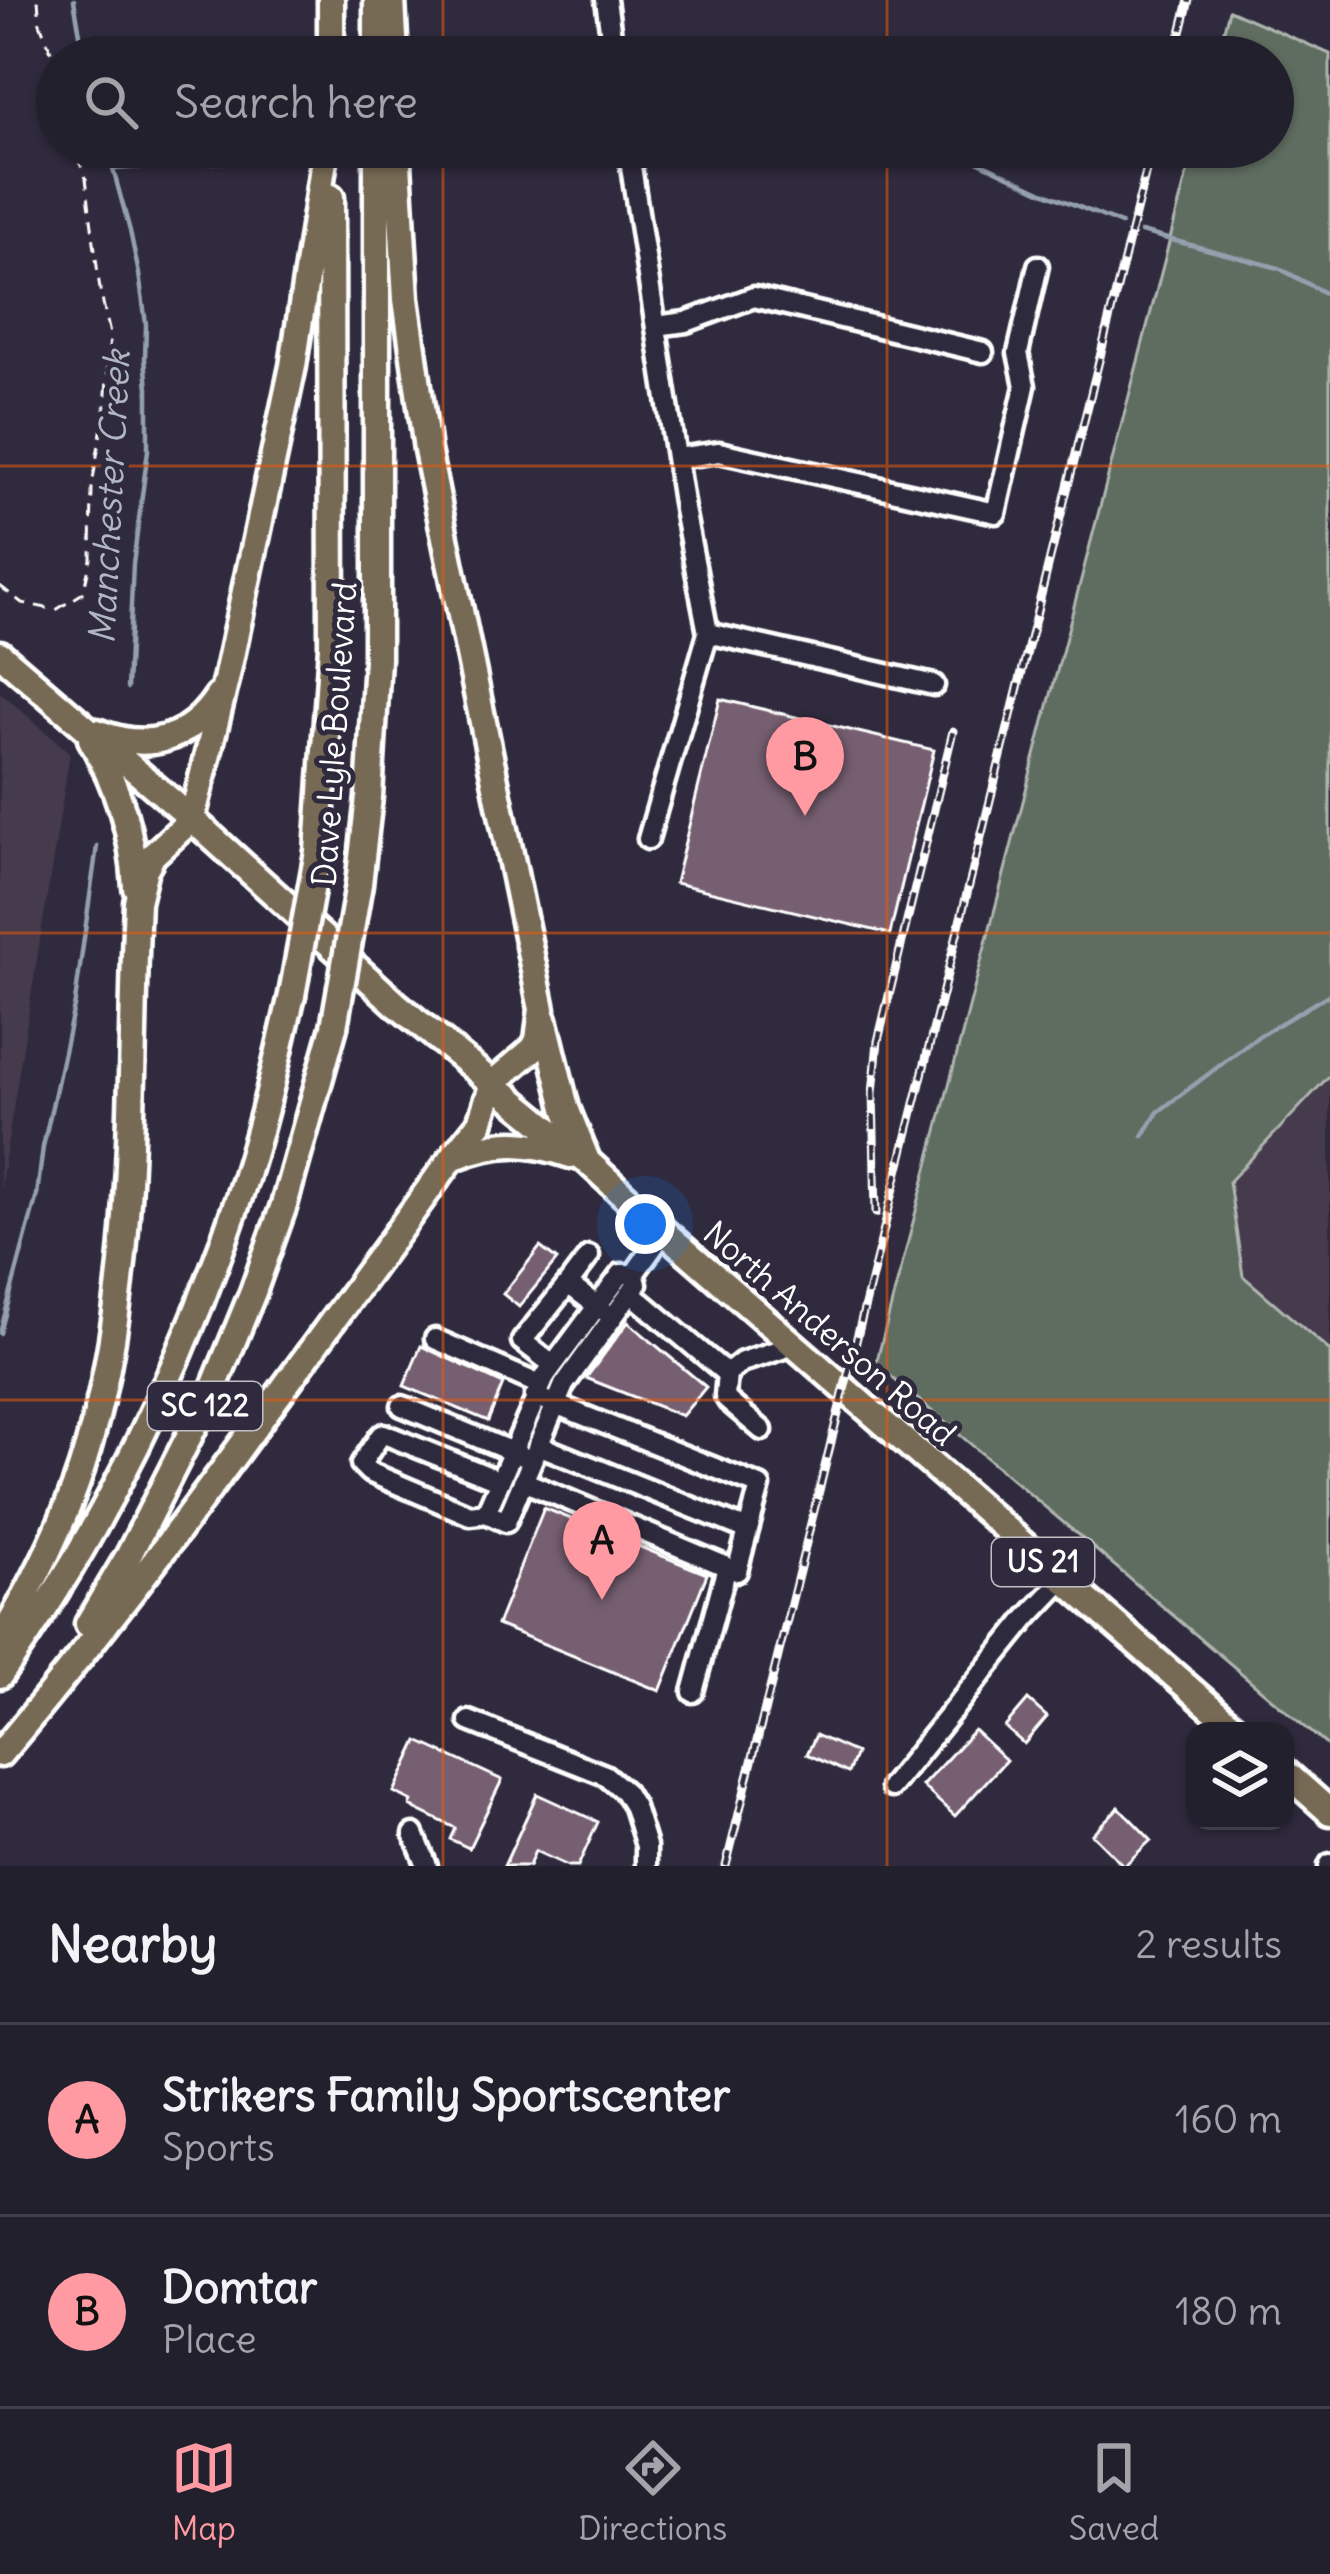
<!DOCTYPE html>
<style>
body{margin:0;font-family:Delius,sans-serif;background:#2f2d3a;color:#f1f3f6}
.controls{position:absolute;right:36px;bottom:36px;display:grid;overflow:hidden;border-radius:24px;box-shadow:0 3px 9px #0004}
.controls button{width:108px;height:108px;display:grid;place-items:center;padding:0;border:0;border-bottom:3px solid #403e4a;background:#23202e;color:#f1f3f6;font:60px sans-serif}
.you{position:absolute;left:645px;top:1224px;width:42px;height:42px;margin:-30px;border:9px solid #fff;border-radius:50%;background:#1a73e8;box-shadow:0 0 0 18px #1a73e833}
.badge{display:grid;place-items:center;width:78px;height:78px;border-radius:50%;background:#ff9aa2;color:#111;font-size:39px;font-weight:700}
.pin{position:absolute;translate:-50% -99px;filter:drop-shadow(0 3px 6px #0008)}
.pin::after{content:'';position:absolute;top:63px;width:42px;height:36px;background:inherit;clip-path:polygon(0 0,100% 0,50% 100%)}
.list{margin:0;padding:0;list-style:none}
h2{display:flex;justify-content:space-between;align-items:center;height:156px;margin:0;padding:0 48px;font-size:51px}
h2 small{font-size:39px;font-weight:400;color:#a3a3aa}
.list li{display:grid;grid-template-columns:78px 1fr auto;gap:36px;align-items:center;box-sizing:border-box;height:192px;padding:0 48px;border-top:3px solid #403e4a}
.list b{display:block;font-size:45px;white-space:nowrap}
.list p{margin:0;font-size:39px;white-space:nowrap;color:#a3a3aa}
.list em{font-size:39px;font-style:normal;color:#a3a3aa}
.icon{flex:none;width:66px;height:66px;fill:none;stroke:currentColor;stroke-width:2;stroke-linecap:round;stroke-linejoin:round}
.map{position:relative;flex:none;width:1330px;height:1866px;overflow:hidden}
.search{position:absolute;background:#23202e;box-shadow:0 3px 9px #0004;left:36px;right:36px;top:36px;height:132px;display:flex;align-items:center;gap:30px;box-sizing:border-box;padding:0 42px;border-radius:66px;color:#a3a3aa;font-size:45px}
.sheet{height:540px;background:#23202e}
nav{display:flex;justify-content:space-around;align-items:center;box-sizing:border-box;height:168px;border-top:3px solid #403e4a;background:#23202e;font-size:33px;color:#a3a3aa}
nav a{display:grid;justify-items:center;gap:6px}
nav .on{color:#ff9aa2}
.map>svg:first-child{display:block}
.built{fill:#443a4d}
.green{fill:#5f6c61;stroke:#afb6b0;stroke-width:3}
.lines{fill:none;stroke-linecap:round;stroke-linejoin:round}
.stream{stroke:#95a0af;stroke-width:4.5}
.building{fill:#765e71;stroke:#fff;stroke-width:3}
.minor-casing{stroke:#fff;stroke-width:27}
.major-casing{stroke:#fff;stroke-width:33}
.path{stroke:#fff;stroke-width:3;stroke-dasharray:12 9;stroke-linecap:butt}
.minor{stroke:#2f2a3d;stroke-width:18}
.major{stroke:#776a54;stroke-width:24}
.rail-casing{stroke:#fff;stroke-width:9}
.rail{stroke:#2f2a3d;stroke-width:4.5;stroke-dasharray:14;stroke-linecap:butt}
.major-bridge-casing{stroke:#fff;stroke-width:33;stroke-linecap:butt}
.major-bridge{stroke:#776a54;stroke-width:24}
.grid{fill:none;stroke:#e8590c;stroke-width:3;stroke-opacity:0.55}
.labels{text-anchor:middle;stroke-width:10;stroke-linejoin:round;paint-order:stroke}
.shield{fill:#2f2a3d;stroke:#c1bfc5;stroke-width:3}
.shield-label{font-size:30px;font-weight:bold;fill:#fff}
.street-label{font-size:33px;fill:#fff;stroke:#2f2a3d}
.water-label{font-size:36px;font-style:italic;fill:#b0b7c3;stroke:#2f2a3d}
</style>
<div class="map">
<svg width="1330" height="1866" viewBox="0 0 1330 1866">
<rect width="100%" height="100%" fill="#2f2a3d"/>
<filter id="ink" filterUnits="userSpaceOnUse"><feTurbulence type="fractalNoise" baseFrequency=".00833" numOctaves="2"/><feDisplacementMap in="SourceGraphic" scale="24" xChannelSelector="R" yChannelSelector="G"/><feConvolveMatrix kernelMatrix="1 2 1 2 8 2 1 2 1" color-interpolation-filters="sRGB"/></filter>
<g filter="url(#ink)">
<path class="built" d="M 0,692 L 70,753 L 0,1190 Z
M 1330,1075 L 1330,1351 L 1243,1276 L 1229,1181 Z"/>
<path class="green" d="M 1229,10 L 1330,54 L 1330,1075 L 1229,1182 L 1243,1276 L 1330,1351 L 1330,1748 L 876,1364 L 1194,147 L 1273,147 L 1273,57 L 1217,57 Z"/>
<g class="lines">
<path class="stream" d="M 74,0 L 84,57
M 107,147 L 112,168
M 947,147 L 1043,192 L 1121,224
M 417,149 L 419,147
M 1141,232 L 1279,268 L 1330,296
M 127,688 L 133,564 L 148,450 L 148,388 L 145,359 L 146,324 L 139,274 L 130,231 L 113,169 L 302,157
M 1143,1136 L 1158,1112 L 1259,1036 L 1330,994
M 0,1333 L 37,1195 L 43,1147 L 75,1002 L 97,846"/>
</g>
<path class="building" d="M 720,699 L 934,750 L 890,934 L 675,883 Z
M 540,1247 L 557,1260 L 519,1307 L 503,1294 Z
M 628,1322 L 706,1387 L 682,1416 L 586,1378 Z
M 421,1346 L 503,1384 L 488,1421 L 404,1386 Z
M 544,1508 L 707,1574 L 660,1691 L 497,1625 Z
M 1028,1700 L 1047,1717 L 1024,1744 L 1005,1727 Z
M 974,1730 L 1006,1760 L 955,1816 L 922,1786 Z
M 816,1735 L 856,1753 L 848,1773 L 807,1754 Z
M 418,1741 L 502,1780 L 469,1848 L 450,1839 L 455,1828 L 410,1806 L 412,1801 L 394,1792 Z
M 537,1794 L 598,1822 L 578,1866 L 568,1866 L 535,1851 L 529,1866 L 504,1866 Z
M 1119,1807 L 1151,1840 L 1124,1866 L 1092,1834 Z"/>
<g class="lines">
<g class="minor-casing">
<path id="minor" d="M 606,0 L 614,57
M 628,147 L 684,509 L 708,633 L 934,685
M 656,326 L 686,322 L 754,297 L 983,352
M 678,458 L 719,452 L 996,513 L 1025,386 L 1018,353 L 1038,266
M 648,839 L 708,633
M 568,1284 L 589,1256
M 631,1293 L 727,1374 L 742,1362 L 794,1345
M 435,1339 L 540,1385
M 553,1365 L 522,1341 L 568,1284 L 604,1311
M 727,1374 L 725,1396 L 728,1401 L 762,1430
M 402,1406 L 522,1456
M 538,1445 L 748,1530
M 500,1481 L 384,1434 L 380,1436 L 361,1464 L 369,1472 L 470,1515 L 486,1513 L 506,1522 L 564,1385 L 637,1284 L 634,1274 L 664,1232
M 523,1481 L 737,1571 L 760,1486 L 535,1396
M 486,1513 L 546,1375 L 621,1274 L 634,1274
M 693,1692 L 727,1567
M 469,1721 L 605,1775 L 625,1792 L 634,1807 L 646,1846 L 646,1866
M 891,1787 L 1027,1618 L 1063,1580
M 414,1834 L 427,1866
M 1329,1866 L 1330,1864"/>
</g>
<g class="major-casing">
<path id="major" d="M 331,0 L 331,57
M 392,0 L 395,57
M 377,57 L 377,0
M 0,654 L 192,819 L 396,1004 L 586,1160 L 664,1232 L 1238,1731
M 97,732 C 146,752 189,741 218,696
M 91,739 C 118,787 133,833 136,887
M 318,852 L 332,646 L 331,197
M 359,884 L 369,797 L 377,659 L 377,147
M 544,1019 L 566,1108 L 586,1158
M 454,1157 C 498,1140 526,1140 571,1155
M 88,1624 L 129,1555 L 214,1387 L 253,1292 L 284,1205 L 334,1027
M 0,1641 C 33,1585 62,1528 82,1467 C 140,1286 128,1090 137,902 L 145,869 L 153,855 L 192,819 L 226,680 L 293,366 L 326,147
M 0,1675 C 102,1533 182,1366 238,1200 C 261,1133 276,1064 292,995
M 0,1754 C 161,1564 304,1358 452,1158 L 480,1123 L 493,1083 L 533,1049 L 538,1040 L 542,1009 L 427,450 L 406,299 L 397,147
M 1285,1772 L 1330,1812"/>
</g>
<path class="path" d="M 38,0 L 40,23 L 57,67
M 0,586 L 22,603 L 56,610 L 83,593 L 91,559 L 92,486 L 105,408 L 110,334 L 100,290 L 86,178 L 73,147"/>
<use href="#minor" class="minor"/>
<use href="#major" class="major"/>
<g class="rail-casing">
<path id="rail" d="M 1175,57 L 1189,0
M 876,1213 L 873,1093 L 878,1041 L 953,731
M 726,1866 L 1152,147"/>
</g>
<use href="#rail" class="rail"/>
<g class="major-bridge-casing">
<path id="major-bridge" d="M 292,995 L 318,852
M 334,1027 L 359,884"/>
</g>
<use href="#major-bridge" class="major-bridge"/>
</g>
</g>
<path class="grid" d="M 443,0 L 443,57M 887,0 L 887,57M 443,147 L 443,1866M 887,147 L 887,1866M 0,466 L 1330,466M 0,933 L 1330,933M 0,1400 L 1330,1400"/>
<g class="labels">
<g class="shield">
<rect x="148" y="1382" width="114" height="48" rx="9"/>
<rect x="992" y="1538" width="102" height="48" rx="9"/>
</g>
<g class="shield-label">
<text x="205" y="1416">SC 122</text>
<text x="1043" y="1572">US 21</text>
</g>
<g class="street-label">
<text transform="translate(334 734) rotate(-86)" y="12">Dave Lyle Boulevard</text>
<text transform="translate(830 1333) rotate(41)" y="12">North Anderson Road</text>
</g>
<g class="water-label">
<text transform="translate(109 497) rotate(-87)" y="13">Manchester Creek</text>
</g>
</g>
</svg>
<div class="controls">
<button><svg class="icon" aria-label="layers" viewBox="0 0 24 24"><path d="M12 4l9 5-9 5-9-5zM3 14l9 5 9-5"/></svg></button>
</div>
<div class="you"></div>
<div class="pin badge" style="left:602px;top:1600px">A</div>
<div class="pin badge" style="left:805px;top:816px">B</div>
<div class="search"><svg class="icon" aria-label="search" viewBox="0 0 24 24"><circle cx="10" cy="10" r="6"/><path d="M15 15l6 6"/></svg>Search here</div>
</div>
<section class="sheet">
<h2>Nearby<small>2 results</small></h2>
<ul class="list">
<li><span class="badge">A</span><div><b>Strikers Family Sportscenter</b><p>Sports</p></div><em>160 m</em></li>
<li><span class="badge">B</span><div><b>Domtar</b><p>Place</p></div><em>180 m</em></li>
</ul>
</section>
<nav>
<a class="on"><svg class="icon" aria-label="map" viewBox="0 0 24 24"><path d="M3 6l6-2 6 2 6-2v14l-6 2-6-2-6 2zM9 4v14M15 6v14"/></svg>Map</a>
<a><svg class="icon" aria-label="directions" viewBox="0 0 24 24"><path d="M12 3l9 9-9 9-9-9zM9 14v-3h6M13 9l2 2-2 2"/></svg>Directions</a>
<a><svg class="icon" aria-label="saved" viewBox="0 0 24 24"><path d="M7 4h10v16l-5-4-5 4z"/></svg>Saved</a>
</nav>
